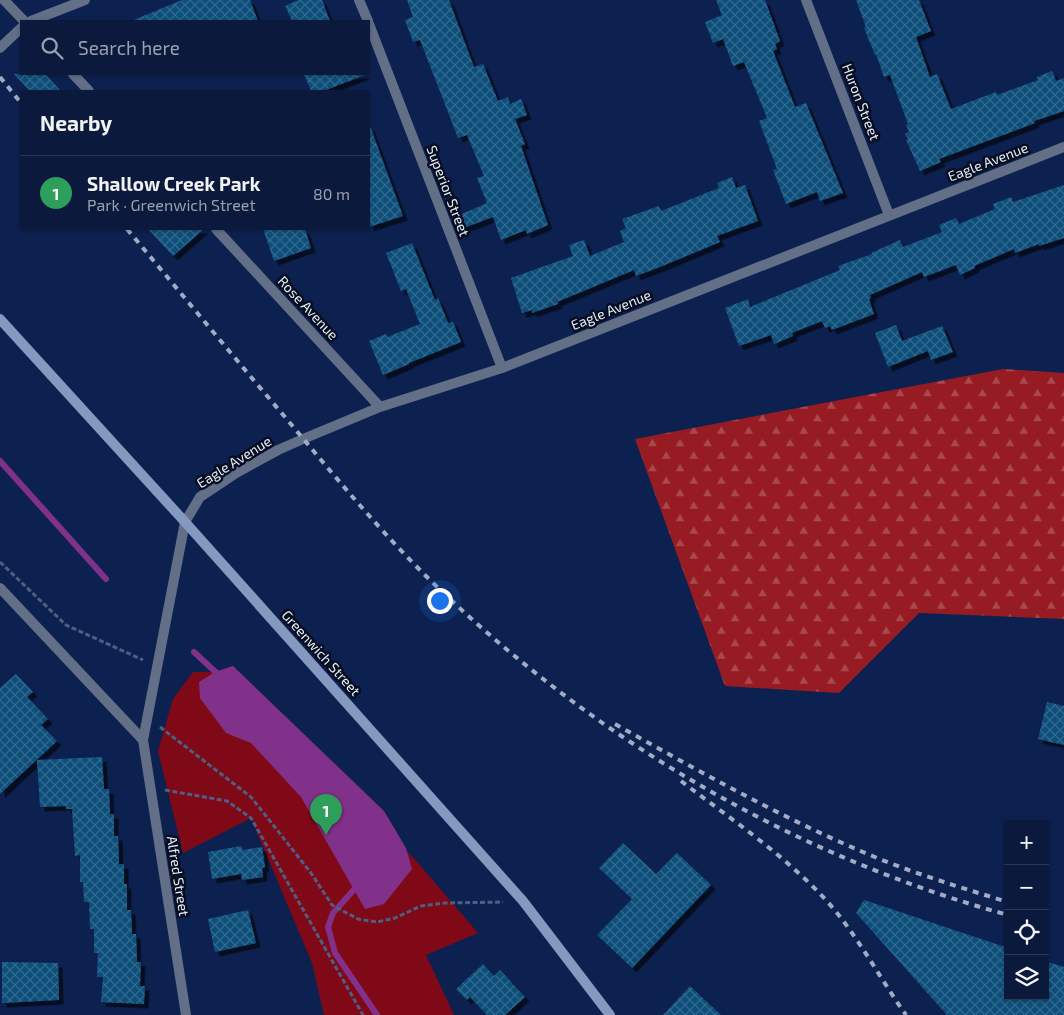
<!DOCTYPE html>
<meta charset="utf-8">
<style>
body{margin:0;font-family:"Exo 2",sans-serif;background:#132243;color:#f1f3f6}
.controls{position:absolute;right:15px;bottom:15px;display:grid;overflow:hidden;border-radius:0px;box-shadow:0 1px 4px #0004}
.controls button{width:45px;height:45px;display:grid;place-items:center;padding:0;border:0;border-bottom:1px solid #2a3856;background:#0a193c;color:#f1f3f6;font:25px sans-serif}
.you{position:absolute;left:439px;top:600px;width:18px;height:18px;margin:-12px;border:4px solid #fff;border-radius:50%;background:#1a73e8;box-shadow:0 0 0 8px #1a73e833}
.badge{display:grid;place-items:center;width:32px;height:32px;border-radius:50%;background:#2563eb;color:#fff;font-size:16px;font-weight:700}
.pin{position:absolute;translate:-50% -41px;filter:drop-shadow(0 1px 2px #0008)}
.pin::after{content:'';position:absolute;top:26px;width:18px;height:15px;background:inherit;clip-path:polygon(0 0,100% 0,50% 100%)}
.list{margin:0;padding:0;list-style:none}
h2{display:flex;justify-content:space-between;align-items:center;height:65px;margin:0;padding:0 20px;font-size:21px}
h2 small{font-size:16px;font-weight:400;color:#99a0af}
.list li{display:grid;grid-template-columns:32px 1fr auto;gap:15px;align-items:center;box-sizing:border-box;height:75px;padding:0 20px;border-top:1px solid #2a3856}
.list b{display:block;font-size:19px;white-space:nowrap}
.list p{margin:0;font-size:16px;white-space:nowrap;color:#99a0af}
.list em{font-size:16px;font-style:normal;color:#99a0af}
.icon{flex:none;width:28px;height:28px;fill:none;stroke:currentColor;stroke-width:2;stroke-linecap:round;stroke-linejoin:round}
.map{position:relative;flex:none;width:1064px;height:1015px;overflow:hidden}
.search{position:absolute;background:#0a193c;box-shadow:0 1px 4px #0004;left:20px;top:20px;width:350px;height:55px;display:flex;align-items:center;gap:12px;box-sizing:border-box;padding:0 18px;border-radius:0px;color:#99a0af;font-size:19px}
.panel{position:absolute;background:#0a193c;box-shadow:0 1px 4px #0004;left:20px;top:90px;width:350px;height:140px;border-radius:0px}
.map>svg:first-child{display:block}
.forest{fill:url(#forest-firs)}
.green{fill:#800917}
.water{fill:#82318a}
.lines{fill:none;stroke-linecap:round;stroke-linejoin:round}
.stream{stroke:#82318a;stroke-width:6}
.building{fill:url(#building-cross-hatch);filter:url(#shadow)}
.path{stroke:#4f5f83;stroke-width:3;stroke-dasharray:5 2.5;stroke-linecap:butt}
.street{stroke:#636f87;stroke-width:10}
.secondary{stroke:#8599c0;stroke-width:10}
.rail{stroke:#a1acc4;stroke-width:4;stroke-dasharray:6 6;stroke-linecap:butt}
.labels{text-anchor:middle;stroke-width:5;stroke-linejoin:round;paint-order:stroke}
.street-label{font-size:14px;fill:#e6edf9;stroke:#050d21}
</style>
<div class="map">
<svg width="1064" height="1015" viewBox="0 0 1064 1015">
<defs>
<pattern id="forest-firs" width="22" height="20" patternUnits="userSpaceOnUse" patternTransform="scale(1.25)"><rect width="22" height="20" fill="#961b23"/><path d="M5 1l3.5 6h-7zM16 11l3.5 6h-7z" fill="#aa484f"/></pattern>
<pattern id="building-cross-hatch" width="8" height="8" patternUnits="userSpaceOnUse" patternTransform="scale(1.25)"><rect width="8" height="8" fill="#0d4f7a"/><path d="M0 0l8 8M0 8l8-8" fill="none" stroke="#30698e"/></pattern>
<filter id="shadow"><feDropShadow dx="4.5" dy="4.5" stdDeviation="0" flood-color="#0009"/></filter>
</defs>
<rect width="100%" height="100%" fill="#0d2150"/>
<path class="forest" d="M 1003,369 L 1064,373 L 1064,619 L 919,613 L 839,693 L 725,686 L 635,439 Z"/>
<path class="green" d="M 233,666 L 418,863 L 478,933 L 426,955 L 454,1015 L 324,1015 L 312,963 L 251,818 L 183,853 L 158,751 L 173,699 L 193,672 L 215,672 Z"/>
<path class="water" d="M 233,666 L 384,811 L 406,848 L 412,869 L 384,904 L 365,909 L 301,797 L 251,743 L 226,733 L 200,698 L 199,682 L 215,672 Z"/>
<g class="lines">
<path class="stream" d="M 0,461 L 106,579
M 194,652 L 221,677
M 359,884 L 333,913 L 328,927 L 335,953 L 377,1015"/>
</g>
<path class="building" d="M 182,0 L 250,0 L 258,21 L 131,21 Z
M 298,0 L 322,0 L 330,21 L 292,21 L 285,6 Z
M 407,0 L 449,0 L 474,67 L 483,64 L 498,101 L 508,97 L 510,104 L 521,99 L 527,115 L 515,119 L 525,144 L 521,146 L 548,225 L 527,234 L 526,230 L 501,240 L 493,217 L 461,229 L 455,217 L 487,203 L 477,178 L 484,176 L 467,135 L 458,138 L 420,40 L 413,42 L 405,20 L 413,17 Z
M 716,0 L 765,0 L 780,41 L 775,44 L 777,49 L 773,51 L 795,107 L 806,103 L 843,193 L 820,201 L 817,192 L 786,204 L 773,170 L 777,169 L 759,121 L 767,118 L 744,62 L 733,66 L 723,39 L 713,43 L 705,22 L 722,15 Z
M 856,0 L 919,0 L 931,31 L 916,37 L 930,77 L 937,74 L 951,109 L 996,92 L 997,95 L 1038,80 L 1037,77 L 1052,71 L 1056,81 L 1064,78 L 1064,111 L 1034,121 L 1035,123 L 939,159 L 941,162 L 920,171 L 906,140 L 908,139 L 905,134 L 909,132 L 906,125 L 908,124 L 890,75 L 884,77 L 876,54 L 875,55 L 864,28 L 866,27 Z
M 14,74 L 45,74 L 61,91 L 30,91 Z
M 304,74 L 365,74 L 365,75 L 323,91 L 311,91 Z
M 370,126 L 403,216 L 369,227 L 369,127 Z
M 732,177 L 736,188 L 745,185 L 758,221 L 717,236 L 720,242 L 660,267 L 636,276 L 634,270 L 557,302 L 558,304 L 532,313 L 532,310 L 522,313 L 511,278 L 573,256 L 569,245 L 584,240 L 590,256 L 624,242 L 620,231 L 626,228 L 622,219 L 659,206 L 661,211 L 719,188 L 717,183 Z
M 1064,185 L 1064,238 L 1039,246 L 1039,244 L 1015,253 L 1014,249 L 974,266 L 975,268 L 960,275 L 956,265 L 924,277 L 922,272 L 870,295 L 871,298 L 869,299 L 874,314 L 832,330 L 830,326 L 825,328 L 822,321 L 792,333 L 793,336 L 774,344 L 771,335 L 739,346 L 725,308 L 748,299 L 750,307 L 840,270 L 838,266 L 872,254 L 871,253 L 900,240 L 903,247 L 942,232 L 939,225 L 956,218 L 959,224 L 995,209 L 993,204 L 1011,197 L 1013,202 Z
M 148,229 L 204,229 L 173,256 Z
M 263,229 L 305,229 L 311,248 L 274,261 Z
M 412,243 L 435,300 L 438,298 L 448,323 L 453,322 L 461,342 L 409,363 L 409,364 L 383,375 L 369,341 L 386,334 L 387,337 L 420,324 L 406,289 L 401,291 L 386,253 Z
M 896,325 L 902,341 L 942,326 L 953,352 L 931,360 L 928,351 L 888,367 L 875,333 Z
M 16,674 L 33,692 L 27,697 L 48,719 L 41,725 L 57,741 L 0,794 L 0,688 Z
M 1047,702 L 1064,706 L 1064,745 L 1038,739 Z
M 102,757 L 104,789 L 109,789 L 110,814 L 114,814 L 114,836 L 118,836 L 119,864 L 124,864 L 124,884 L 127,884 L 127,910 L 131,910 L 132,934 L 136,934 L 137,962 L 141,962 L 140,986 L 145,986 L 144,1004 L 101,1002 L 103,977 L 97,977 L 98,953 L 94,953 L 94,929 L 90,929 L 89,902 L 84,902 L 83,882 L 80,882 L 80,855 L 75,856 L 72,809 L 66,809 L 66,806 L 40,807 L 37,760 Z
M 623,843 L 656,874 L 677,853 L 711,885 L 632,968 L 597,935 L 632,899 L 599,868 Z
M 241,846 L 242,850 L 262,847 L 265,867 L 262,868 L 263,877 L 242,880 L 241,874 L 212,879 L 208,852 Z
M 864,900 L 1008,948 L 1008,996 L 1045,996 L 1045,961 L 1064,967 L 1064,1015 L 947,1015 L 856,913 Z
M 248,910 L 256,943 L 215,952 L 208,919 Z
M 2,962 L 58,963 L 59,1000 L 2,1003 Z
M 483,964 L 494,976 L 500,970 L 525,997 L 505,1015 L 487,1015 L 470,997 L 467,1000 L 456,989 Z
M 690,986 L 721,1015 L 663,1015 Z"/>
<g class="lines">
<path class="path" d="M 0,562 L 66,625 L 143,660
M 160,727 L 251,797 L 311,873 L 332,905 L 358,919 L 377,922 L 395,918 L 421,906 L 445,903 L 503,902
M 165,790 L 227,801 L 251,818 L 363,1015"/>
<path class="street" d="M 4,0 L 24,21
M 359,0 L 368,21
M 806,0 L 889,215
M 31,21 L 85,0
M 369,24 L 502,368
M 0,48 L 21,28
M 73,74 L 89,91
M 216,229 L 380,407
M 0,588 L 143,740 L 186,1015
M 143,740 L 185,522 L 200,497 L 236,473 L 278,450 L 303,439 L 380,407 L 502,368 L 1064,147"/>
<path class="secondary" d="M 0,319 L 185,522 L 523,901 L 610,1015"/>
<path class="rail" d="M 0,77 L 21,103
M 127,229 C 180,292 232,355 285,417 C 332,473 378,529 430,580 C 591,737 790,855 1008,915
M 615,724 C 702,773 789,822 882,860 C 923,876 965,889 1008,902
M 681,781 C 731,819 783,854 825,899 C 857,934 879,977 906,1015"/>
</g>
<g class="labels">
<g class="street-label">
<text transform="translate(861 102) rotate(69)" y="5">Huron Street</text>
<text transform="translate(988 162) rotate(-21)" y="5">Eagle Avenue</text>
<text transform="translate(448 191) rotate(69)" y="5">Superior Street</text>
<text transform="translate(308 308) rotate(47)" y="5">Rose Avenue</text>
<text transform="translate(611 310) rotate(-22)" y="5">Eagle Avenue</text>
<text transform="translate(234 462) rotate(-32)" y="5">Eagle Avenue</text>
<text transform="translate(321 653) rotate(48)" y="5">Greenwich Street</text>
<text transform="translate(178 876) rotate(81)" y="5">Alfred Street</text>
</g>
</g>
</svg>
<div class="controls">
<button>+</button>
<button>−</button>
<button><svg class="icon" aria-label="locate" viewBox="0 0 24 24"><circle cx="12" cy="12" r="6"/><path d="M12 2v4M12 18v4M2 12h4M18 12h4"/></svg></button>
<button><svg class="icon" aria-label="layers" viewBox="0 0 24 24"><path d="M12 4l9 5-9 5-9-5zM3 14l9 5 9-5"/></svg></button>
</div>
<div class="you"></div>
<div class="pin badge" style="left:326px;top:835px;background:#2e9e5b">1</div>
<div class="search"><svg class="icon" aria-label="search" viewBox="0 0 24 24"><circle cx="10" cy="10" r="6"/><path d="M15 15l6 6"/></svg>Search here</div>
<section class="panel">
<h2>Nearby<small></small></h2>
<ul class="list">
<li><span class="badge" style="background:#2e9e5b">1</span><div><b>Shallow Creek Park</b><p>Park · Greenwich Street</p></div><em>80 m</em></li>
</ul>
</section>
</div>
